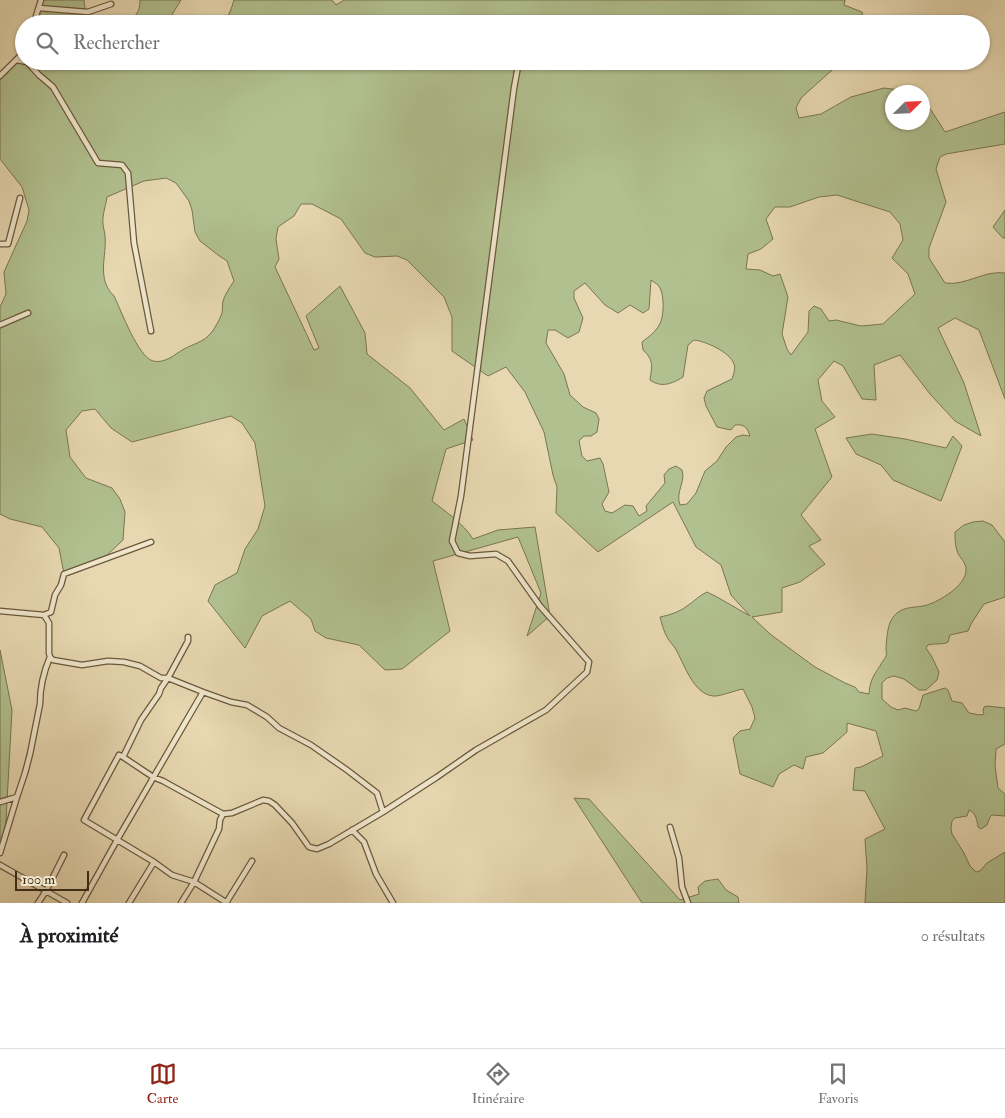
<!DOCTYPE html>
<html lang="fr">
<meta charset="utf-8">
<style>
body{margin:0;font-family:"IM FELL Double Pica",serif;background:#f6f6f6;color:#202124}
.compass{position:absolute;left:885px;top:85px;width:45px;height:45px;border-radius:50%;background:#fff;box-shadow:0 1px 4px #0004;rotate:66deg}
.scale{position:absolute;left:15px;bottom:12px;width:74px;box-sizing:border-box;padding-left:5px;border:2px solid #422d15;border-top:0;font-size:14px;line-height:18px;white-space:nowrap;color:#422d15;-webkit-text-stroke:4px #efe6cc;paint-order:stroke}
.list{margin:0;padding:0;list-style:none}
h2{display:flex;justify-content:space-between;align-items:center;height:65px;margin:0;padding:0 20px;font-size:21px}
h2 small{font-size:16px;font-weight:400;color:#757577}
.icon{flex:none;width:28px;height:28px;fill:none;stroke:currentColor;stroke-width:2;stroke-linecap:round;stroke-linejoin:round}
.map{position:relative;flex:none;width:1005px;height:903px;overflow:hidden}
.search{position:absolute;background:#fff;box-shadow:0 1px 4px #0004;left:15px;right:15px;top:15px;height:55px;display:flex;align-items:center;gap:12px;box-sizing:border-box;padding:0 18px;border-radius:28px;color:#757577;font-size:19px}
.sheet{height:145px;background:#fff}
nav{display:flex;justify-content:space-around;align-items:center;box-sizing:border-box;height:70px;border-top:1px solid #e0e0e0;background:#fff;font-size:14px;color:#757577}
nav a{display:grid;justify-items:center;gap:2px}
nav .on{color:#8f2418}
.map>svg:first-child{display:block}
.green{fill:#b1c08f;stroke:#7a7652;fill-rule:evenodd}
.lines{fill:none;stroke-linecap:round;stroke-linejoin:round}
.street-casing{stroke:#6b583c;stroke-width:7}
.street{stroke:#efe6cc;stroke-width:4.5}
</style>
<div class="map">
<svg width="1005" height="903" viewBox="0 0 1005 903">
<rect width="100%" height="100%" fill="#e7d8b1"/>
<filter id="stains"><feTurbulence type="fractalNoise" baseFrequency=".004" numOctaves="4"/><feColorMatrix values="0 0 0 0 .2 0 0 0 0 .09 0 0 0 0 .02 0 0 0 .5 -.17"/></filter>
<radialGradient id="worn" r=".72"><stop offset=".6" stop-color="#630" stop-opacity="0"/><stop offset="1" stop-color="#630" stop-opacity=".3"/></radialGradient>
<path class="green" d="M 41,0 L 84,0 C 84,10 89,18 96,24 L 35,24 Z
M 140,0 L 181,0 L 168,21 L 171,24 L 123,24 C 135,17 140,14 140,0 Z
M 234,0 L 332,0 L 336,5 L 344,0 L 845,0 L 844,5 L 862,12 L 864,24 L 221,24 C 229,18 231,9 234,0 Z
M 24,52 L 24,61 L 842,61 L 801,98 L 796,108 L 799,118 L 821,114 L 851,97 L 884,88 L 908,91 L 911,92 L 892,92 L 892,122 L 922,122 L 923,101 L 931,110 L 945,132 L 1005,112 L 1005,144 L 946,154 L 940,157 L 936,169 L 946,202 L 929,248 L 929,258 L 945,283 C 966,286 984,270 1005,273 L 1005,399 L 979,330 L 955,318 L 938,328 L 964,383 L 981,436 L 955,421 L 930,394 L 900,355 L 874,365 L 876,400 L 862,399 L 843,366 L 834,361 L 818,380 L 822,401 L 835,417 L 815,429 L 832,477 L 801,515 L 821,540 L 809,546 L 825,564 L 800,582 L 782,588 L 782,612 L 752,617 L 770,634 L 815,667 L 845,683 L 855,687 L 859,692 L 869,694 C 870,681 873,676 880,666 C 881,663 885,659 886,656 C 887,654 886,651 886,648 C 887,636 887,621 897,613 C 905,606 917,608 927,605 C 940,601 965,586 966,571 C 967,562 959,558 957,551 C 955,544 955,538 955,532 L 964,525 L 973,522 L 983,521 L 992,525 L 1005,542 L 1005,597 L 984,604 L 971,624 L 968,631 L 950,635 L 948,642 C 943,645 934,643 928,645 L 926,648 L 932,657 L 939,672 L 937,680 L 926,690 L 919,690 L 904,679 L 894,676 L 887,678 L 882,683 L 882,699 L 891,707 L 898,710 L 905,708 L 916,711 L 919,709 L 923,695 L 945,688 L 948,690 L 952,701 L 962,703 L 969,713 L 980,715 L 984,714 L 983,711 L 984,707 L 987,706 L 1005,708 L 1005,744 L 996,749 L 995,766 L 998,788 L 1005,794 L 1005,816 L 992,815 L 990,817 L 987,825 L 981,829 L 978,827 C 977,820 976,813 969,810 L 967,816 L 955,818 L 952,821 L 951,829 L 952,834 L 964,853 L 970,866 L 976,872 L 980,871 L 987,863 L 1005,852 L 1005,903 L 865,903 L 867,869 L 865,839 L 885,829 L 865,791 L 853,790 L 855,768 L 861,767 L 883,756 L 876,731 L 847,723 L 847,732 L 823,753 L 806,757 L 803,769 L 794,765 L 779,774 L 773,787 L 740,774 L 733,738 L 740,731 L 750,729 L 755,718 L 752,707 L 743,689 C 736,690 719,697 713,696 C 693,694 684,663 675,648 C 673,645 670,642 668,639 C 664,632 662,625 660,617 C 670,615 679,612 687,606 C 695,601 697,597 707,592 L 717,597 L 750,616 L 731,595 L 721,565 L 696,547 L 673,502 L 598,552 L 556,513 L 557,487 L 553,475 L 544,432 L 525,392 L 506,367 L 488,376 L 452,351 L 452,317 L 444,297 L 407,260 L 397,256 L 375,257 L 365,253 L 341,219 L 312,204 L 301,204 L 294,216 L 278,227 L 276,239 L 279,259 L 275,267 L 314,350 L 319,348 L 306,316 L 340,286 L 365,333 L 367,354 L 410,388 L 444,430 L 464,419 L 473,440 L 446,449 L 432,501 C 446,512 463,523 473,539 L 498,530 L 535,527 L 550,616 L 527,636 L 541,593 L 518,537 L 433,561 L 450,631 L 402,669 L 385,670 L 359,645 L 326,638 L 315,631 L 311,619 L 290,601 L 262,616 L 245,648 L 208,601 L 215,585 L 237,573 L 245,549 L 258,529 L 265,506 L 255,443 L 242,423 L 231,416 L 132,442 L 111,428 L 95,409 L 82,411 L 66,430 L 70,457 L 86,478 L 112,488 L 120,499 L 125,512 L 123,540 L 104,558 L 64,574 L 59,548 L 42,527 L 10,519 L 0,514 L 0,307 L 6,294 L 4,272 L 27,221 L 29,210 L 22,187 L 0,159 L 0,76 ZM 166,178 L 176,183 L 189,201 L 192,210 L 195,232 L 200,241 L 218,255 L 227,261 L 234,281 C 230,287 225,294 223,301 C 222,305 223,309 222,313 C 220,319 215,328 211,333 C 204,342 193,344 184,349 C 175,354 165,364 153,361 C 138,357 121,310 114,296 C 96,279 107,256 105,236 C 105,232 103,228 103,224 C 102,215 106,205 107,197 L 144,181 ZM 837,195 L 890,212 L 900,224 L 903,240 L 892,258 L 908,274 L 915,294 L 883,324 L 861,326 L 836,320 L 829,321 L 821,309 L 814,306 L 809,311 L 808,332 L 791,355 L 787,349 L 782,334 L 788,297 L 780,274 L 773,276 L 760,270 L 746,269 L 748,254 L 761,249 L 773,239 L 766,219 L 775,207 L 790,207 L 819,197 ZM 651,280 C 655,283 658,284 660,288 C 664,295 664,313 661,321 C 658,330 650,336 642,342 L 643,350 C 654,360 652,366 650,380 C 661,388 672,384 683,377 L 688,345 L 694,340 C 705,341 730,352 734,364 C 736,369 733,375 732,379 L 707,391 L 704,398 L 706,406 L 717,427 L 731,430 L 735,425 C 744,424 747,427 750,436 L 743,435 L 736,437 L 726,447 L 717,461 L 705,471 L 696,493 L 687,504 L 680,505 C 675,492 686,482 682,470 L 676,466 L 669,469 L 664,475 L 665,483 L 646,506 L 647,511 L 639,516 L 633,506 L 625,505 L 612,513 L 605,511 L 602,504 L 609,492 L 603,464 L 600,458 L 587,461 L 582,456 L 579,441 L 584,436 L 591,436 L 597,432 L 599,419 L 596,413 L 583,407 L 570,395 L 564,374 L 546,343 L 548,330 L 555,330 L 568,338 L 579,332 L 583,318 L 574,298 L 574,291 L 585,283 L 605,305 L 618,313 L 630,305 L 643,313 L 649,309 Z
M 1005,210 L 1005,238 L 1003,238 L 993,227 Z
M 872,434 L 905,439 L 946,448 L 953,436 L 962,446 L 941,501 L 893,480 L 881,465 L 856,454 L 846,438 Z
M 0,650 L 12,710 L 5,839 L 0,852 Z
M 574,798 L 589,799 L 672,891 L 680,900 L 699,894 L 698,887 L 705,881 L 718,879 L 726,890 L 738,897 L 739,903 L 642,903 Z"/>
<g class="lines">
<g class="street-casing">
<path id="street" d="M 39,8 L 88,12 L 111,4
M 35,24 L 36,16 L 41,0
M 17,60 L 27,62 L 39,75 L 53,87 L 98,163 L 122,165 L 128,173 L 134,243 L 151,331
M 0,76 L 24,52
M 0,244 L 8,244 L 20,198
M 0,325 L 28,313
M 0,611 L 44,615 L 51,612 L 55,595 L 61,585 L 64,574 L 151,542
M 44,615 L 49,623 L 49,653 L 50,657 L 53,660 L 82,665 L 108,661 L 124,662 L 140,666 L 161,678 L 168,678 L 188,641 L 188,637
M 203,692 L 168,678 L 161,688 L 159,694 L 141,720 L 123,757 L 153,777 L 163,781 L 223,814 L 232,813 L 263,800 L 269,801 L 275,805 L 292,823 L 309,847 L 317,849 L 329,844 L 383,812
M 123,757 L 119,755 L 84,820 L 154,862 L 172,875 L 194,882 L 227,903
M 0,802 L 17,797
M 670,827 L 679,858 L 682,887 L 688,903
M 352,830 L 364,842 L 376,874 L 393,903
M 0,853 L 17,797 L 25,773 L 30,754 L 40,704 C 40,689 44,671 50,657
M 0,865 L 46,891 L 64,855
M 38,903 L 46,891 L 67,903
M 82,903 L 117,840 L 203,692 L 231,702 L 247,705 L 267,717 L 279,728 L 311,745 L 347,770 L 377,793 L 383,812 L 437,777 L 476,750 L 546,710 L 587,672 L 589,662 L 540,606 L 508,561 L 496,554 L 470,556 L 458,553 L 452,541 L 461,496 L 514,88 L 519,61
M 129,903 L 154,862
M 181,903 L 194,882 L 219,829 L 220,820 L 223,814
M 226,903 L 252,861"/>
</g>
<use href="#street" class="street"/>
</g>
<rect width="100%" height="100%" filter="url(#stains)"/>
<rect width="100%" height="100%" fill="url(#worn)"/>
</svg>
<svg class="compass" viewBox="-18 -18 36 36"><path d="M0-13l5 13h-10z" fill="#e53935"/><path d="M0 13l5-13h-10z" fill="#757577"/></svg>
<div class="scale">100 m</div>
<div class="search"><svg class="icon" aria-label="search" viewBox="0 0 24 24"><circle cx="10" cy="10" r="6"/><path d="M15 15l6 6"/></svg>Rechercher</div>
</div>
<section class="sheet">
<h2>À proximité<small>0 résultats</small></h2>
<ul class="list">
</ul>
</section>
<nav>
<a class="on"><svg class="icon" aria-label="map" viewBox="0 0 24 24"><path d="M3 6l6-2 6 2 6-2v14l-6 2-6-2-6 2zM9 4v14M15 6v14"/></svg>Carte</a>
<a><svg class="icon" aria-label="directions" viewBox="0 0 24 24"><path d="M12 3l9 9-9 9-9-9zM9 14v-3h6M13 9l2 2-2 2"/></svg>Itinéraire</a>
<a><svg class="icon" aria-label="saved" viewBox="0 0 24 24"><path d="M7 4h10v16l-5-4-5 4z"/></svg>Favoris</a>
</nav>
